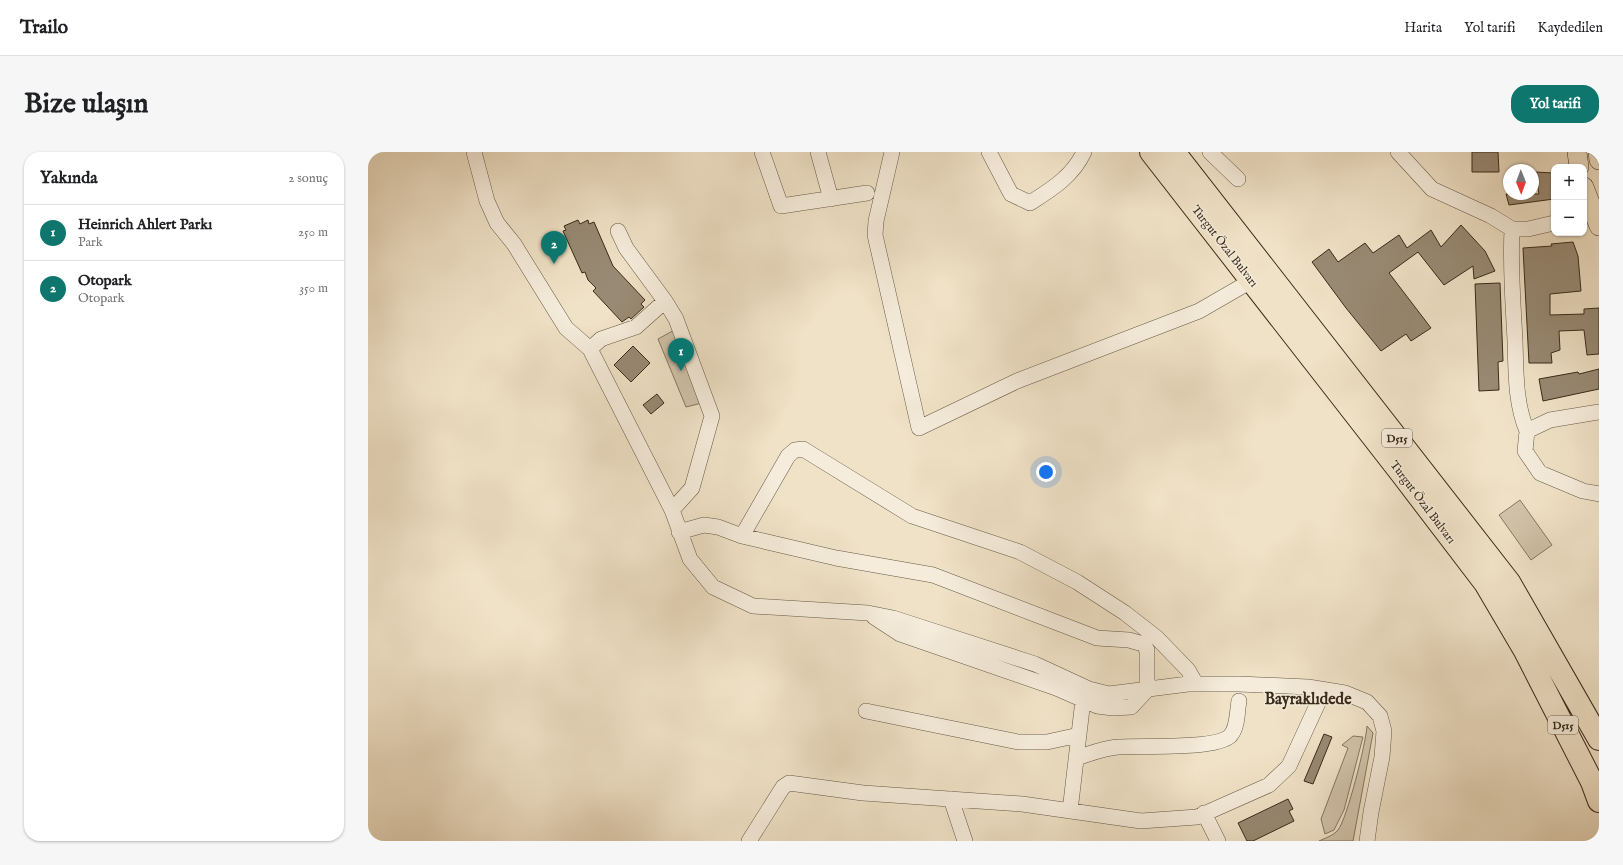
<!DOCTYPE html>
<html lang="tr">
<meta charset="utf-8">
<style>
body{margin:0;font-family:"IM FELL English",serif;background:#f6f6f6;color:#202124}
.controls{position:absolute;right:12px;top:12px;display:grid;overflow:hidden;border-radius:8px;box-shadow:0 1px 3px #0004}
.controls button{width:36px;height:36px;display:grid;place-items:center;padding:0;border:0;border-bottom:1px solid #e0e0e0;background:#fff;color:#202124;font:20px sans-serif}
.compass{position:absolute;left:1135px;top:12px;width:36px;height:36px;border-radius:50%;background:#fff;box-shadow:0 1px 3px #0004;rotate:179deg}
.you{position:absolute;left:678px;top:320px;width:14px;height:14px;margin:-10px;border:3px solid #fff;border-radius:50%;background:#1a73e8;box-shadow:0 0 0 6px #1a73e833}
.badge{display:grid;place-items:center;width:26px;height:26px;border-radius:50%;background:#0f766e;color:#fff;font-size:13px;font-weight:700}
.pin{position:absolute;translate:-50% -33px;filter:drop-shadow(0 1px 2px #0008)}
.pin::after{content:'';position:absolute;top:21px;width:14px;height:12px;background:inherit;clip-path:polygon(0 0,100% 0,50% 100%)}
.list{margin:0;padding:0;list-style:none}
h2{display:flex;justify-content:space-between;align-items:center;height:52px;margin:0;padding:0 16px;font-size:17px}
h2 small{font-size:13px;font-weight:400;color:#757577}
.list li{display:grid;grid-template-columns:26px 1fr auto;gap:12px;align-items:center;box-sizing:border-box;height:56px;padding:0 16px;border-top:1px solid #e0e0e0}
.list b{display:block;font-size:15px;white-space:nowrap}
.list p{margin:0;font-size:13px;white-space:nowrap;color:#757577}
.list em{font-size:13px;font-style:normal;color:#757577}
.map{position:relative;flex:none;width:1231px;height:689px;overflow:hidden;border-radius:16px}
header{display:flex;align-items:center;gap:24px;box-sizing:border-box;height:56px;padding:0 20px;background:#fff;border-bottom:1px solid #e0e0e0}
header strong{font-size:19px}
nav{display:flex;gap:22px;margin-inline-start:auto;font-size:14px}
.intro{display:flex;align-items:center;justify-content:space-between;box-sizing:border-box;height:96px;padding:0 24px}
h1{margin:0;font-size:28px}
.button{padding:10px 18px;border-radius:16px;background:#0f766e;color:#fff;font-size:14px;font-weight:700}
main{display:flex;gap:24px;padding:0 24px}
aside{flex:1;background:#fff;border-radius:16px;box-shadow:0 1px 3px #0004}
.map>svg:first-child{display:block}
.green{fill:#d1c3aa;stroke:#847762}
.building{fill:#988a74;stroke:#382b1a}
.lines{fill:none;stroke-linecap:round;stroke-linejoin:round}
.minor-casing{stroke:#665945;stroke-width:16}
.major-casing{stroke:#382b1a;stroke-width:20}
.highway-casing{stroke:#382b1a;stroke-width:24}
.minor{stroke:#f5ecdb;stroke-width:15}
.major{stroke:#f0e2c7;stroke-width:19}
.highway{stroke:#f0e2c7;stroke-width:22}
.labels{text-anchor:middle;stroke-width:3;stroke-linejoin:round;paint-order:stroke}
.shield{fill:#f5ecdb;stroke:#716554;stroke-width:1}
.shield-label{font-size:11px;font-weight:bold;fill:#382b1a}
.street-label{font-size:12px;fill:#382b1a;stroke:#f5ecdb}
.district-label{font-size:16px;font-weight:bold;fill:#382b1a;stroke:#f5ecdb}
</style>
<header>
<strong>Trailo</strong>
<nav><a>Harita</a><a>Yol tarifi</a><a>Kaydedilen</a></nav>
</header>
<div class="intro"><h1>Bize ulaşın</h1><a class="button">Yol tarifi</a></div>
<main>
<aside>
<h2>Yakında<small>2 sonuç</small></h2>
<ul class="list">
<li><span class="badge">1</span><div><b>Heinrich Ahlert Parkı</b><p>Park</p></div><em>250 m</em></li>
<li><span class="badge">2</span><div><b>Otopark</b><p>Otopark</p></div><em>350 m</em></li>
</ul>
</aside>
<div class="map">
<svg width="1231" height="689" viewBox="0 0 1231 689">
<rect width="100%" height="100%" fill="#f0e2c7"/>
<filter id="stains"><feTurbulence type="fractalNoise" baseFrequency=".005" numOctaves="4"/><feColorMatrix values="0 0 0 0 .2 0 0 0 0 .09 0 0 0 0 .02 0 0 0 .5 -.17"/></filter>
<radialGradient id="worn" r=".72"><stop offset=".6" stop-color="#630" stop-opacity="0"/><stop offset="1" stop-color="#630" stop-opacity=".3"/></radialGradient>
<path class="green" d="M 308,177 L 334,251 L 318,255 L 290,187 Z
M 1152,348 L 1184,393 L 1163,408 L 1131,363 Z
M 999,574 L 1005,581 L 985,689 L 951,689 C 957,686 965,684 970,678 C 979,667 998,591 999,574 Z
M 985,584 L 995,585 L 976,658 L 966,678 L 957,682 L 953,667 L 980,596 L 974,593 Z"/>
<path class="building" d="M 1104,0 L 1130,0 L 1131,20 L 1104,20 Z
M 1167,20 L 1186,21 L 1186,47 L 1141,53 L 1138,42 L 1171,42 Z
M 210,68 L 212,72 L 220,68 L 221,72 L 226,70 L 245,114 L 277,148 L 273,152 L 276,155 L 263,167 L 261,165 L 254,170 L 225,139 L 228,136 L 220,128 L 217,120 L 214,121 L 195,79 L 198,78 L 196,74 Z
M 1093,73 L 1117,99 L 1127,119 L 1106,127 L 1105,114 L 1076,133 L 1050,100 L 1021,121 L 1063,176 L 1043,189 L 1038,182 L 1013,199 L 978,156 L 944,110 L 961,97 L 970,110 L 997,91 L 1005,101 L 1031,83 L 1039,96 L 1063,78 L 1073,95 Z
M 1205,90 L 1210,104 L 1213,139 L 1182,142 L 1182,163 L 1216,162 L 1216,157 L 1231,156 L 1231,202 L 1219,203 L 1216,178 L 1191,179 L 1192,198 L 1183,201 L 1184,211 L 1161,211 L 1155,96 L 1184,94 L 1183,92 Z
M 1132,131 L 1135,209 L 1130,210 L 1131,238 L 1111,239 L 1107,132 Z
M 265,194 L 282,211 L 263,230 L 246,213 Z
M 1231,217 L 1231,237 L 1175,249 L 1171,227 L 1210,220 L 1211,222 Z
M 289,242 L 296,251 L 283,262 L 275,253 Z
M 956,582 L 964,585 L 945,632 L 936,629 Z
M 920,647 L 925,657 L 921,659 L 926,669 L 885,689 L 879,689 L 870,671 Z"/>
<g class="lines">
<g class="minor-casing">
<path id="minor" d="M 106,0 L 119,49 L 129,71 L 146,92 L 198,176 L 222,197 L 304,358 L 322,407 L 345,435 L 385,454 L 500,461 L 525,466 L 667,512 L 721,537 L 741,542 L 820,532 L 871,532 L 940,535 L 977,541 L 999,550 L 1012,564 L 1016,579 L 1014,605 L 1003,660 L 999,689
M 394,0 L 413,54 L 499,41
M 450,0 L 463,47
M 524,0 L 508,69 L 507,83 L 551,276 L 649,229 L 831,159 L 883,129
M 621,0 L 643,42 L 662,51 C 684,37 705,24 716,0
M 842,0 L 870,27
M 1030,0 L 1064,37 L 1123,64 L 1144,77 L 1160,77 L 1186,71
M 1144,77 C 1142,114 1145,151 1147,188 C 1148,218 1147,251 1159,279
M 250,79 L 258,96 L 297,149 L 308,167 L 344,264 L 324,336 L 304,358
M 222,197 L 233,187 L 268,175 L 297,149
M 1231,260 L 1182,268 L 1159,279 L 1157,299 L 1172,321 L 1215,339 L 1231,342
M 311,380 L 336,373 L 350,375 L 374,384 L 468,406 L 565,423 L 729,486 L 761,488 L 775,492 L 779,498 L 779,538 L 763,555 L 745,556 L 729,554 L 688,536 L 532,482 L 506,465
M 374,384 L 420,304 L 427,298 L 435,297 L 544,364 L 652,400 L 709,430 L 757,461 L 789,486 L 820,518 L 828,532
M 498,559 L 650,590 L 679,590 L 711,583
M 708,606 C 722,602 735,596 750,595 C 772,593 847,598 862,584 C 870,576 869,559 871,549
M 583,647 L 597,689
M 702,659 L 715,548
M 836,661 L 850,689
M 381,689 L 415,635 L 421,631 L 495,641 L 654,652 L 773,669 L 829,665 L 901,633 L 921,614 L 956,538"/>
</g>
<g class="major-casing">
<path id="major" d="M 1209,0 L 1211,15
M 1230,0 L 1231,8
M 1216,35 L 1231,74"/>
</g>
<g class="highway-casing">
<path id="highway" d="M 783,0 L 1033,321 L 1117,431 L 1157,499 L 1224,630 L 1231,649
M 806,0 L 1141,430 L 1231,587"/>
</g>
<use href="#minor" class="minor"/>
<use href="#major" class="major"/>
<use href="#highway" class="highway"/>
</g>
<g class="labels">
<g class="shield">
<rect x="1014" y="277" width="30" height="18" rx="3"/>
<rect x="1180" y="564" width="30" height="18" rx="3"/>
</g>
<g class="shield-label">
<text x="1029" y="290">D515</text>
<text x="1195" y="577">D515</text>
</g>
<g class="street-label">
<text transform="translate(857 94) rotate(52)" y="4">Turgut Özal Bulvarı</text>
<text transform="translate(1055 350) rotate(53)" y="4">Turgut Özal Bulvarı</text>
</g>
<g class="district-label">
<text x="940" y="552">Bayraklıdede</text>
</g>
</g>
<rect width="100%" height="100%" filter="url(#stains)"/>
<rect width="100%" height="100%" fill="url(#worn)"/>
</svg>
<div class="controls">
<button>+</button>
<button>−</button>
</div>
<svg class="compass" viewBox="-18 -18 36 36"><path d="M0-13l5 13h-10z" fill="#e53935"/><path d="M0 13l5-13h-10z" fill="#757577"/></svg>
<div class="you"></div>
<div class="pin badge" style="left:313px;top:219px">1</div>
<div class="pin badge" style="left:186px;top:112px">2</div>
</div>
</main>
